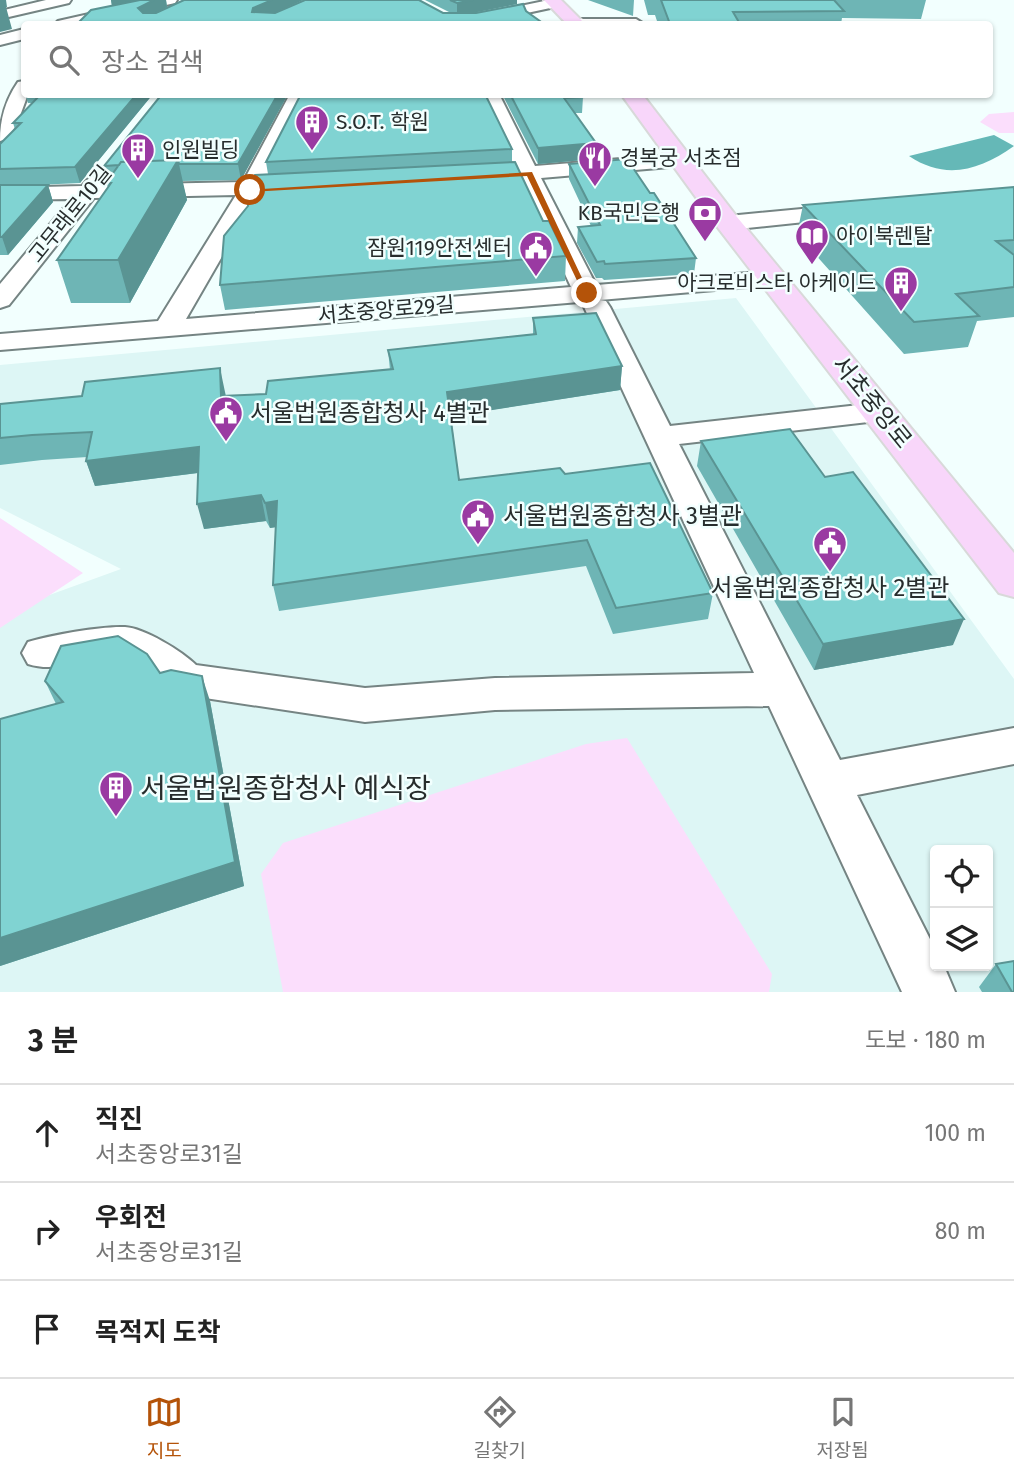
<!DOCTYPE html>
<html lang="ko">
<meta charset="utf-8">
<style>
body{margin:0;font-family:"Fira Sans","Noto Sans KR",sans-serif;background:#f2f2f2;color:#222}
.controls{position:absolute;right:21px;bottom:21px;display:grid;overflow:hidden;border-radius:7px;box-shadow:0 2px 5px #0004}
.controls button{width:63px;height:63px;display:grid;place-items:center;padding:0;border:0;border-bottom:2px solid #e0e0e0;background:#fff;color:#222;font:35px sans-serif}
.stop{position:absolute;width:21px;height:21px;margin:-16px;border:5px solid #b45309;border-radius:50%;background:#fff}
.stop.end{background:#b45309;border-color:#fff;box-shadow:0 2px 7px #0008}
.list{margin:0;padding:0;list-style:none}
h2{display:flex;justify-content:space-between;align-items:center;height:91px;margin:0;padding:0 28px;font-size:30px}
h2 small{font-size:23px;font-weight:400;color:#767676}
.list li{display:grid;grid-template-columns:46px 1fr auto;gap:21px;align-items:center;box-sizing:border-box;height:98px;padding:0 28px;border-top:2px solid #e0e0e0}
.list b{display:block;font-size:26px;white-space:nowrap}
.list p{margin:0;font-size:23px;white-space:nowrap;color:#767676}
.list em{font-size:23px;font-style:normal;color:#767676}
.icon{flex:none;width:38px;height:38px;fill:none;stroke:currentColor;stroke-width:2;stroke-linecap:round;stroke-linejoin:round}
.map{position:relative;flex:none;width:1014px;height:992px;overflow:hidden}
.search{position:absolute;background:#fff;box-shadow:0 2px 5px #0004;left:21px;right:21px;top:21px;height:77px;display:flex;align-items:center;gap:18px;box-sizing:border-box;padding:0 24px;border-radius:7px;color:#767676;font-size:26px}
.sheet{height:385px;background:#fff}
nav{display:flex;justify-content:space-around;align-items:center;box-sizing:border-box;height:98px;border-top:2px solid #e0e0e0;background:#fff;font-size:19px;color:#767676}
nav a{display:grid;justify-items:center;gap:4px}
nav .on{color:#b45309}
.map>svg:first-child{display:block}
.built{fill:#ddf6f5;fill-rule:evenodd}
.green{fill:#fbdefc}
.water{fill:#65b8b7}
.lines{fill:none;stroke-linecap:round;stroke-linejoin:round}
.minor-casing{stroke:#758483;stroke-width:4}
.major-casing{stroke:#d8d9d9;stroke-width:4}
.minor{fill:#fff;fill-rule:evenodd}
.major{fill:#f8d6fa;fill-rule:evenodd}
.wall{fill:#6eb5b5}
.shaded-wall{fill:#5a9493}
.building{fill:#80d3d2;stroke:#5a9493;stroke-width:2}
.route{fill:#b45309}
.labels{text-anchor:middle;stroke-width:5;stroke-linejoin:round;paint-order:stroke}
.far-poi-label{font-size:21px;fill:#272d2d;stroke:#f2fffe;text-anchor:start}
.far-street-label{font-size:21px;fill:#272d2d;stroke:#f2fffe}
.street-label{font-size:24px;fill:#272d2d;stroke:#f2fffe}
.poi-label{font-size:24px;fill:#272d2d;stroke:#f2fffe;text-anchor:start}
.near-poi-label{font-size:28px;fill:#272d2d;stroke:#f2fffe;text-anchor:start}
</style>
<div class="map">
<svg width="1014" height="992" viewBox="0 0 1014 992">
<rect width="100%" height="100%" fill="#f2fffe"/>
<path class="built" d="M 736,298 L 1014,679 L 1014,992 L 0,992 L 0,613 L 121,569 L 0,508 L 0,365 ZM 935,850 L 988,850 L 988,966 L 935,966 Z"/>
<path class="green" d="M 1014,112 L 1014,133 L 999,133 L 980,122 L 989,114 Z
M 0,518 L 83,573 L 0,628 Z
M 627,738 L 772,974 L 769,992 L 283,992 L 261,874 L 283,843 L 586,744 Z"/>
<path class="water" d="M 994,135 L 1014,146 C 980,170 946,181 909,156 Z"/>
<g class="lines">
<g class="minor-casing">
<path id="minor" d="M 46,0 L 71,0 L 69,3 L 0,19 L 0,11 Z
M 151,0 L 177,0 L 175,3 L 81,24 L 55,24 L 58,21 Z
M 549,0 L 560,0 L 562,3 L 555,7 L 476,24 L 449,24 L 457,19 Z
M 576,19 L 636,19 L 644,24 L 568,24 Z
M 24,29 L 24,39 L 0,45 L 0,35 Z
M 24,81 L 24,94 L 28,94 L 17,124 L 7,139 L 0,141 C 0,119 5,101 18,82 Z
M 290,94 L 308,94 L 265,181 L 300,182 L 303,187 L 300,192 L 258,194 L 186,319 L 571,287 L 521,179 L 475,183 L 468,181 L 464,177 L 468,173 L 515,167 L 481,94 L 499,94 L 535,166 L 682,154 L 689,156 L 692,160 L 689,164 L 682,166 L 541,178 L 596,285 L 772,271 L 781,273 L 784,278 L 781,283 L 772,285 L 600,300 L 606,301 L 610,307 L 670,426 L 877,403 L 888,406 L 892,412 L 888,418 L 877,421 L 679,444 L 840,760 L 1014,728 L 1014,764 L 857,795 L 935,949 L 935,966 L 944,966 L 955,992 L 902,992 L 769,706 L 495,710 L 365,722 L 185,695 C 164,688 143,659 120,658 C 89,656 59,674 28,664 L 22,653 L 28,642 C 51,635 101,626 125,627 C 144,628 182,651 196,665 L 365,688 L 495,678 L 754,673 L 584,307 L 591,301 L 0,350 L 0,334 L 158,321 L 236,195 L 94,198 L 9,305 L 0,308 L 0,284 L 71,199 L 0,200 L 0,188 L 82,186 C 89,177 93,174 104,177 L 108,181 L 105,185 L 243,182 Z
M 844,205 L 852,207 L 855,212 L 852,217 L 728,230 L 720,228 L 717,223 L 720,218 L 728,216 Z"/>
</g>
<g class="major-casing">
<path id="major" d="M 544,0 L 561,0 L 585,24 L 567,24 Z
M 621,94 L 642,94 L 737,217 L 1014,553 L 1014,597 L 999,593 L 719,229 Z"/>
</g>
<use href="#minor" class="minor"/>
<use href="#major" class="major"/>
</g>
<path class="wall" d="M 111,0 L 139,0 L 130,2 L 140,0 L 166,0 L 167,7 L 159,12 L 184,0 L 303,0 L 274,13 L 275,13 L 305,0 L 419,0 L 443,13 L 451,13 L 425,0 L 517,0 L 517,4 L 472,13 L 523,4 L 526,11 L 544,24 L 77,24 L 91,10 L 112,6 Z
M 588,0 L 634,0 L 633,16 Z
M 644,0 L 926,0 L 921,19 L 842,18 L 841,24 L 658,24 L 655,15 L 648,15 Z
M 25,94 L 153,94 L 80,183 L 36,185 L 48,185 L 53,202 L 8,255 L 0,255 L 0,144 L 15,129 L 13,123 L 33,103 L 28,103 Z
M 288,94 L 241,180 L 182,181 L 187,200 L 130,303 L 71,303 L 57,260 L 108,187 L 106,183 L 108,180 L 104,166 Z
M 502,94 L 580,94 L 583,97 L 582,113 L 575,113 L 596,143 L 595,159 L 538,164 Z
M 512,149 L 512,162 L 543,221 L 566,256 L 565,281 L 225,310 L 220,285 L 248,206 L 268,174 L 266,162 Z
M 569,164 L 650,193 L 696,258 L 694,274 L 604,280 L 602,278 L 596,278 L 577,243 L 578,227 L 591,226 L 569,179 Z
M 1014,187 L 1014,317 L 977,321 L 968,347 L 904,354 L 797,234 L 803,205 Z
M 533,318 L 622,366 L 620,390 L 451,416 L 459,480 L 565,474 L 713,593 L 708,619 L 613,634 L 586,566 L 279,611 L 273,585 L 276,527 L 270,528 L 266,521 L 204,529 L 198,473 L 95,486 L 86,461 L 87,457 L 42,460 L 0,465 L 0,404 L 225,392 L 226,396 L 266,394 L 390,370 L 388,350 L 533,334 Z
M 701,441 L 825,477 L 953,645 L 814,670 L 697,466 Z
M 160,673 L 210,701 L 244,886 L 0,966 L 0,719 L 56,704 L 45,681 Z
M 996,964 L 1014,992 L 982,992 L 979,987 Z"/>
<path class="shaded-wall" d="M 0,0 L 6,0 L 7,7 L 6,7 L 12,29 L 0,32 Z
M 111,0 L 139,0 L 112,6 Z
M 154,0 L 166,0 L 167,7 L 141,22 L 138,8 Z
M 272,0 L 303,0 L 255,22 L 252,12 L 253,8 Z
M 473,0 L 517,0 L 517,4 L 457,16 L 457,3 Z
M 137,94 L 153,94 L 80,183 L 75,167 Z
M 278,94 L 288,94 L 241,180 L 238,164 Z
M 596,143 L 595,159 L 538,164 L 538,148 Z
M 178,160 L 187,200 L 130,303 L 118,260 Z
M 48,185 L 53,202 L 8,255 L 2,237 Z
M 622,366 L 620,390 L 448,417 L 447,392 Z
M 220,368 L 225,392 L 227,420 L 221,396 Z
M 199,447 L 205,472 L 95,486 L 86,461 Z
M 261,495 L 266,521 L 204,529 L 197,504 Z
M 277,501 L 283,526 L 270,528 L 265,503 Z
M 964,619 L 953,645 L 814,670 L 823,644 Z
M 202,676 L 210,701 L 244,886 L 0,966 L 0,938 Z"/>
<path class="building" d="M 140,0 L 154,0 L 138,8 L 143,13 L 156,13 L 184,0 L 272,0 L 253,8 L 252,12 L 275,13 L 305,0 L 419,0 L 443,13 L 476,13 L 523,4 L 526,11 L 544,24 L 77,24 L 91,10 Z
M 450,0 L 473,0 L 457,3 Z
M 661,0 L 834,0 L 844,11 L 733,12 L 740,24 L 670,24 Z
M 41,94 L 137,94 L 75,167 L 0,169 L 0,144 L 21,123 L 13,123 Z
M 162,94 L 278,94 L 238,164 L 179,164 L 178,160 L 121,162 L 119,165 L 104,166 Z
M 301,94 L 485,94 L 512,149 L 266,162 Z
M 510,94 L 580,94 L 583,97 L 564,98 L 596,143 L 538,148 Z
M 627,159 L 650,193 L 654,193 L 696,258 L 605,264 L 604,261 L 597,262 L 578,227 L 600,225 L 569,164 Z
M 178,160 L 118,260 L 57,260 L 111,183 L 106,183 L 121,162 Z
M 515,162 L 543,221 L 549,221 L 566,256 L 220,285 L 224,236 L 248,206 L 248,185 L 255,175 Z
M 0,185 L 48,185 L 2,237 L 0,237 Z
M 1014,187 L 1014,240 L 996,241 L 1014,255 L 1014,287 L 956,294 L 979,316 L 914,322 L 803,205 Z
M 596,313 L 622,366 L 447,392 L 459,480 L 560,468 L 565,474 L 650,463 L 713,593 L 616,608 L 587,540 L 273,585 L 277,501 L 265,503 L 261,495 L 197,504 L 199,447 L 86,461 L 92,432 L 32,435 L 0,438 L 0,404 L 82,396 L 85,382 L 220,368 L 221,396 L 266,394 L 268,381 L 393,369 L 388,350 L 536,334 L 533,318 Z
M 790,429 L 825,477 L 853,472 L 964,619 L 823,644 L 701,441 Z
M 118,636 L 147,654 L 160,673 L 171,670 L 202,676 L 235,862 L 0,938 L 0,719 L 63,702 L 45,681 L 61,646 Z
M 1014,961 L 1014,992 L 1012,992 L 996,964 Z"/>
<path class="route" d="M 532,172 L 590,295 L 583,293 L 527,176 L 250,192 L 246,190 Z"/>
<defs>
<g id="building-pin" transform="scale(1.75)"><path d="M0 17L-7.5 6A9.5 9.5 0 1 1 7.5 6Z" fill="#9a3aa2" stroke="#f2fffe"/><path d="M-4-6H4V6H1V3H-1V6H-4ZM-2.5-4.3h1.7v1.8h-1.7ZM.8-4.3h1.7v1.8H.8ZM-2.5-1h1.7V.8h-1.7ZM.8-1h1.7V.8H.8Z" fill="#fff"/></g>
<g id="restaurant-pin" transform="scale(1.75)"><path d="M0 17L-7.5 6A9.5 9.5 0 1 1 7.5 6Z" fill="#9a3aa2" stroke="#f2fffe"/><path d="M-5-6h1v4h1v-4h1v4h1v-4h1v5L-1.5 .5V6h-2V.5L-5-1ZM5-6V6H3V1.5H1.5Q1.5-4 5-6Z" fill="#fff"/></g>
<g id="bank-pin" transform="scale(1.75)"><path d="M0 17L-7.5 6A9.5 9.5 0 1 1 7.5 6Z" fill="#9a3aa2" stroke="#f2fffe"/><path d="M-6-4H6V4H-6ZM0-2.3a2.3 2.3 0 1 0 0 4.6a2.3 2.3 0 1 0 0-4.6Z" fill="#fff"/></g>
<g id="library-pin" transform="scale(1.75)"><path d="M0 17L-7.5 6A9.5 9.5 0 1 1 7.5 6Z" fill="#9a3aa2" stroke="#f2fffe"/><path d="M-6-4Q-3-5.5-.7-3.5V5Q-3 3-6 4ZM6-4Q3-5.5 .7-3.5V5Q3 3 6 4Z" fill="#fff"/></g>
<g id="civic-pin" transform="scale(1.75)"><path d="M0 17L-7.5 6A9.5 9.5 0 1 1 7.5 6Z" fill="#9a3aa2" stroke="#f2fffe"/><path d="M-.6-6.5H3V-4.5H.6V-3L4-1V1h2V6H-6V1h2V-1L-.6-3ZM-1.2 2.5V6h2.4V2.5Z" fill="#fff"/></g>
</defs>
<g fill-rule="evenodd">
<use href="#building-pin" x="312" y="122"/>
<use href="#building-pin" x="138" y="150"/>
<use href="#restaurant-pin" x="595" y="158"/>
<use href="#bank-pin" x="705" y="213"/>
<use href="#library-pin" x="812" y="236"/>
<use href="#civic-pin" x="536" y="248"/>
<use href="#building-pin" x="901" y="283"/>
<use href="#civic-pin" x="226" y="413"/>
<use href="#civic-pin" x="478" y="516"/>
<use href="#civic-pin" x="830" y="543"/>
<use href="#building-pin" x="116" y="788"/>
</g>
<g class="labels">
<g class="far-poi-label">
<text x="336" y="129">S.O.T. 학원</text>
<text x="162" y="157">인원빌딩</text>
<text x="620" y="165">경복궁 서초점</text>
<text x="680" y="220" text-anchor="end">KB국민은행</text>
<text x="836" y="243">아이북렌탈</text>
<text x="512" y="255" text-anchor="end">잠원119안전센터</text>
<text x="876" y="290" text-anchor="end">아크로비스타 아케이드</text>
</g>
<g class="far-street-label">
<text transform="translate(70 214) rotate(-51)" y="7">고무래로10길</text>
<text transform="translate(386 310) rotate(-5)" y="7">서초중앙로29길</text>
</g>
<g class="street-label">
<text transform="translate(872 402) rotate(51)" y="8">서초중앙로</text>
</g>
<g class="poi-label">
<text x="250" y="421">서울법원종합청사 4별관</text>
<text x="503" y="524">서울법원종합청사 3별관</text>
<text x="830" y="596" text-anchor="middle">서울법원종합청사 2별관</text>
</g>
<g class="near-poi-label">
<text x="140" y="798">서울법원종합청사 예식장</text>
</g>
</g>
</svg>
<div class="controls">
<button><svg class="icon" aria-label="locate" viewBox="0 0 24 24"><circle cx="12" cy="12" r="6"/><path d="M12 2v4M12 18v4M2 12h4M18 12h4"/></svg></button>
<button><svg class="icon" aria-label="layers" viewBox="0 0 24 24"><path d="M12 4l9 5-9 5-9-5zM3 14l9 5 9-5"/></svg></button>
</div>
<div class="stop" style="left:250px;top:190px"></div>
<div class="stop end" style="left:587px;top:293px"></div>
<div class="search"><svg class="icon" aria-label="search" viewBox="0 0 24 24"><circle cx="10" cy="10" r="6"/><path d="M15 15l6 6"/></svg>장소 검색</div>
</div>
<section class="sheet">
<h2>3 분<small>도보 · 180 m</small></h2>
<ul class="list">
<li><svg class="icon" aria-label="ahead" viewBox="0 0 24 24"><path d="M12 20V5M6 11l6-6 6 6"/></svg><div><b>직진</b><p>서초중앙로31길</p></div><em>100 m</em></li>
<li><svg class="icon" aria-label="right" viewBox="0 0 24 24"><path d="M7 20v-9h11M14 6l5 5-5 5"/></svg><div><b>우회전</b><p>서초중앙로31길</p></div><em>80 m</em></li>
<li><svg class="icon" aria-label="arrive" viewBox="0 0 24 24"><path d="M6 21V4h12l-3 4 3 4H6"/></svg><div><b>목적지 도착</b></div></li>
</ul>
</section>
<nav>
<a class="on"><svg class="icon" aria-label="map" viewBox="0 0 24 24"><path d="M3 6l6-2 6 2 6-2v14l-6 2-6-2-6 2zM9 4v14M15 6v14"/></svg>지도</a>
<a><svg class="icon" aria-label="directions" viewBox="0 0 24 24"><path d="M12 3l9 9-9 9-9-9zM9 14v-3h6M13 9l2 2-2 2"/></svg>길찾기</a>
<a><svg class="icon" aria-label="saved" viewBox="0 0 24 24"><path d="M7 4h10v16l-5-4-5 4z"/></svg>저장됨</a>
</nav>
